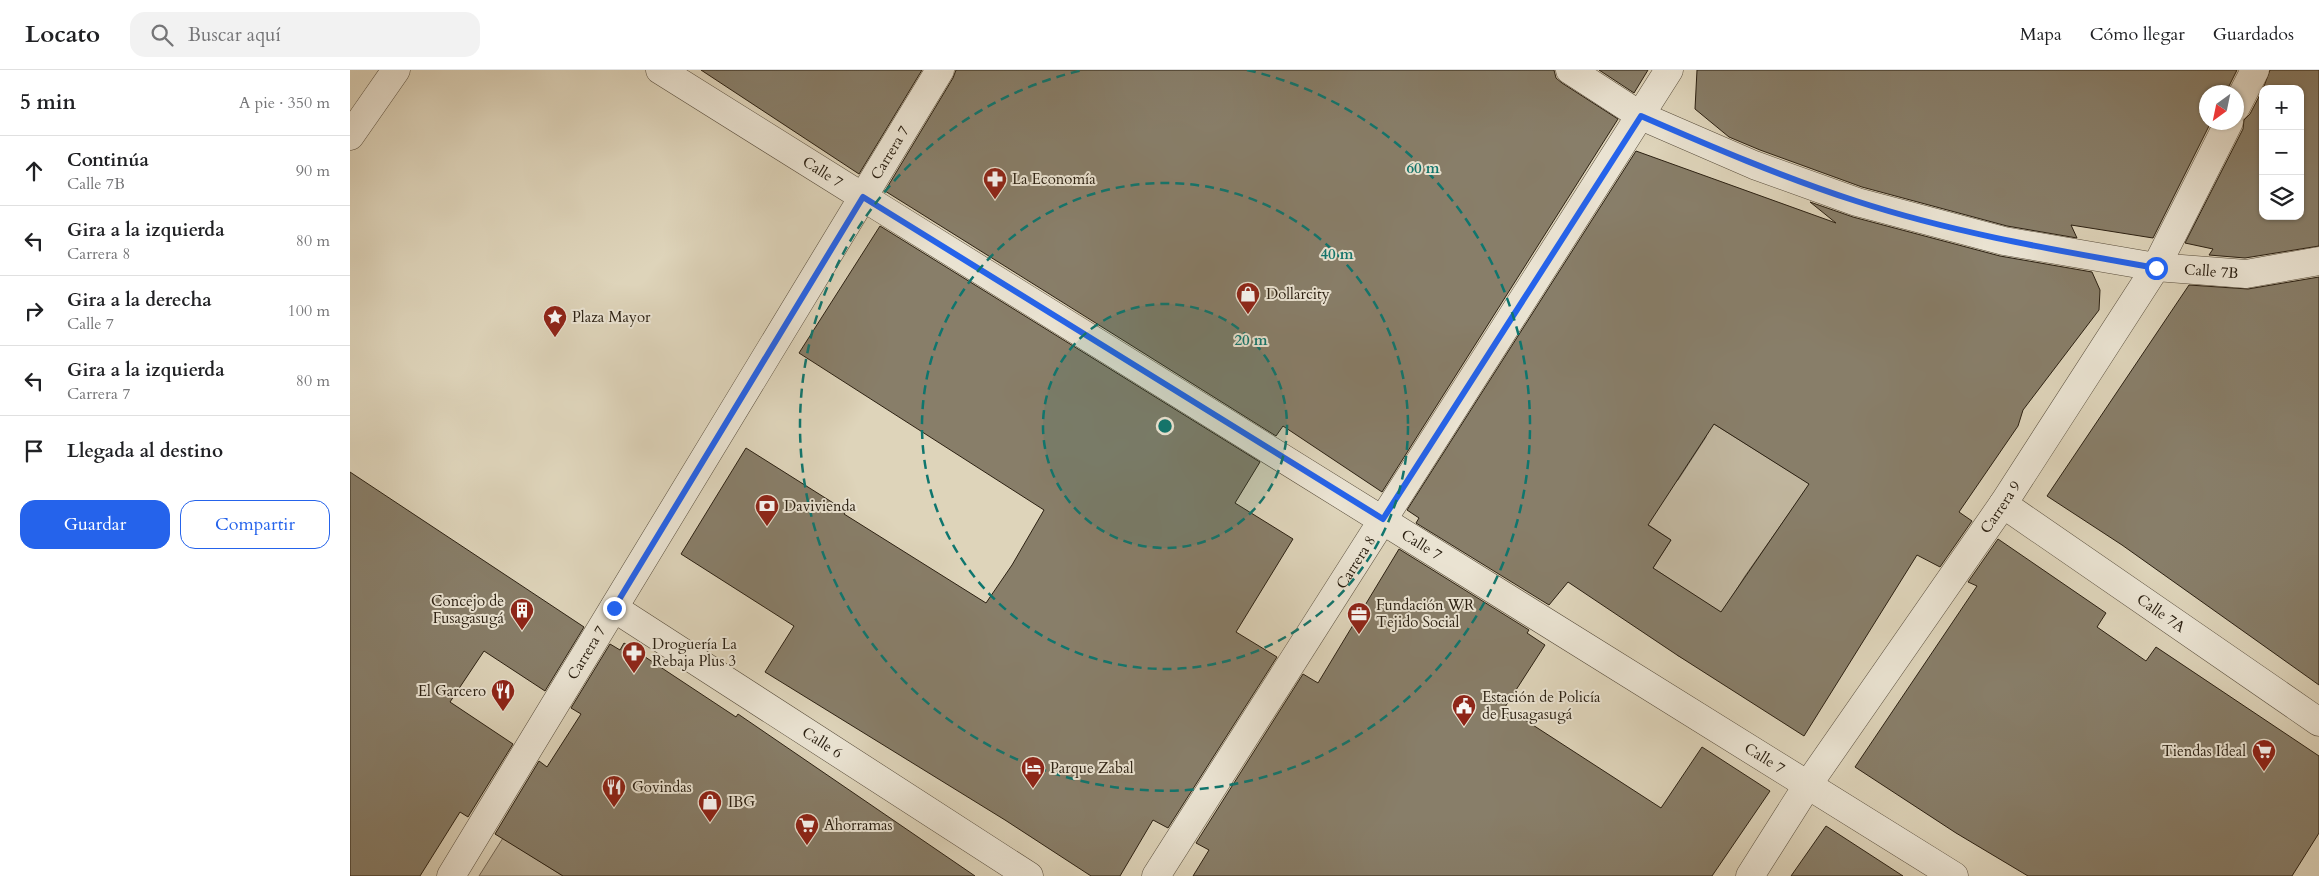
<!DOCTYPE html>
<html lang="es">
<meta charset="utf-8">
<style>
body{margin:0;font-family:Cardo,serif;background:#f2f2f2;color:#202124}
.controls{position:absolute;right:15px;top:15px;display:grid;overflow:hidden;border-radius:10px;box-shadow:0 1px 4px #0004}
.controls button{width:45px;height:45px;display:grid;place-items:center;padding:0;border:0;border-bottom:1px solid #e0e0e0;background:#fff;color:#202124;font:25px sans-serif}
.compass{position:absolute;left:1849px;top:15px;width:45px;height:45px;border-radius:50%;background:#fff;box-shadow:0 1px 4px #0004;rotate:213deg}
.stop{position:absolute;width:15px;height:15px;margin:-11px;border:4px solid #2563eb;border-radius:50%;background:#fff}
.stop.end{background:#2563eb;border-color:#fff;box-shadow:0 1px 5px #0008}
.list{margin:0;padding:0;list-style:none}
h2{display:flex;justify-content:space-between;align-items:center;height:65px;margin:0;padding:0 20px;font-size:21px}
h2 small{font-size:16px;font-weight:400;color:#757577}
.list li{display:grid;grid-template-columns:32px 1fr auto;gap:15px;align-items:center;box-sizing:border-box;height:70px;padding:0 20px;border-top:1px solid #e0e0e0}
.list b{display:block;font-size:19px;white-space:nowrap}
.list p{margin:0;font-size:16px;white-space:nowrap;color:#757577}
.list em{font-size:16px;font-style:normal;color:#757577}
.actions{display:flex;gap:10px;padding:15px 20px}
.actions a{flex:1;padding:11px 0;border:1px solid #2563eb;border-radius:15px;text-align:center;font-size:18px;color:#2563eb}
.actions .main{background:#2563eb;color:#fff}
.icon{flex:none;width:28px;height:28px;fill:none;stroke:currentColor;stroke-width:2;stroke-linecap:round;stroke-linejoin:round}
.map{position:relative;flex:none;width:1969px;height:806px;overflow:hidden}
header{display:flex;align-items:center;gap:30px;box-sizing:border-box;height:70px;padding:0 25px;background:#fff;border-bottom:1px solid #e0e0e0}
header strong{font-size:24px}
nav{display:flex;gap:28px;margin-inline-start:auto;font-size:18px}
.search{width:350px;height:45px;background:#f2f2f2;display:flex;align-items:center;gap:12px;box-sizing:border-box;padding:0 18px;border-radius:15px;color:#757577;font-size:19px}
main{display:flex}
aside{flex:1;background:#fff}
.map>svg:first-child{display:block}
.green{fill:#c0b59d;stroke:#766a58}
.building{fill:#887e69;stroke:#2b2012;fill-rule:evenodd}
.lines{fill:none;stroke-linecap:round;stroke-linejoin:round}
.pedestrian-casing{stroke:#584d3c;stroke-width:29}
.minor-casing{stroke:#584d3c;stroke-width:29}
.pedestrian{stroke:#eae3d2;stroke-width:28}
.minor{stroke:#eae3d2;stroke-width:28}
.route{stroke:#2563eb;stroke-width:6}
.ring{fill:none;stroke:#0f766e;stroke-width:2.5;stroke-dasharray:9 6}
.labels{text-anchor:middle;stroke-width:4;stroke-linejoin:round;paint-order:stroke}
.street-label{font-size:15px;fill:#2b2012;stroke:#eae3d2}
.poi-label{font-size:15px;fill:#2b2012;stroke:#eae3d2;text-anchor:start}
.centre{fill:#0f766e;stroke:#eae3d2;stroke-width:2.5}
.ring-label{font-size:15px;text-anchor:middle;font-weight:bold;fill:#0f766e;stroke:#eae3d2;stroke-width:4;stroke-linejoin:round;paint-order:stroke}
</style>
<header>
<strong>Locato</strong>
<div class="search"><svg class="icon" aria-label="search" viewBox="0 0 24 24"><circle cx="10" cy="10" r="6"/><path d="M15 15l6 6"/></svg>Buscar aquí</div>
<nav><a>Mapa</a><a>Cómo llegar</a><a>Guardados</a></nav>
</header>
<main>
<aside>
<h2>5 min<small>A pie · 350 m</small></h2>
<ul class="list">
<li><svg class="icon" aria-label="ahead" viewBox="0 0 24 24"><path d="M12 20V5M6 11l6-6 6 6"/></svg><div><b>Continúa</b><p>Calle 7B</p></div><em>90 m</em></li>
<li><svg class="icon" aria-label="left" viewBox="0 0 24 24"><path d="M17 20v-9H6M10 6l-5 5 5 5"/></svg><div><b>Gira a la izquierda</b><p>Carrera 8</p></div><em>80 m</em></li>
<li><svg class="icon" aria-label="right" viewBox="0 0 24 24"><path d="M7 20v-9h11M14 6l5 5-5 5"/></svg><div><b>Gira a la derecha</b><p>Calle 7</p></div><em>100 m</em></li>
<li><svg class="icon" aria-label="left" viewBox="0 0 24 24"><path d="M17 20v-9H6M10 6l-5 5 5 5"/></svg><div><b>Gira a la izquierda</b><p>Carrera 7</p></div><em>80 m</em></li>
<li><svg class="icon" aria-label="arrive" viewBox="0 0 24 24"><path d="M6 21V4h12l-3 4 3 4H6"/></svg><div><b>Llegada al destino</b></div></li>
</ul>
<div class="actions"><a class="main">Guardar</a><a>Compartir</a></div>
</aside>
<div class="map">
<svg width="1969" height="806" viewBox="0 0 1969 806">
<rect width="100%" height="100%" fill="#ded4ba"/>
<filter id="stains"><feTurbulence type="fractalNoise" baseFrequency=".004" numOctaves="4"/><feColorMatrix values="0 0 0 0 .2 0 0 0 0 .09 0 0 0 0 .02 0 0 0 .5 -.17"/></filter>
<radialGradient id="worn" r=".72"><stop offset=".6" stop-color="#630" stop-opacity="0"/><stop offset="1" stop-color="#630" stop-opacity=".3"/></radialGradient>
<path class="green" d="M 1348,344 L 1460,414 L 1395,506 L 1341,593 L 1327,585 L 1360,536 L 1303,498 L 1321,470 L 1269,435 L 1328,410 L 1356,367 Z
M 153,768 L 213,806 L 129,806 Z"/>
<path class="building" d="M 351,0 L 572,0 L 509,104 Z
M 606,0 L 1204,0 L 1206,8 L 1212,13 L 1268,49 L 1032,422 L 933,356 L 926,366 L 535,121 L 603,8 Z
M 1249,0 L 1298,0 L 1284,23 Z
M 1347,0 L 1887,0 L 1876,22 L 1856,22 L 1856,52 L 1861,52 L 1803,168 L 1721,155 L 1727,168 L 1657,156 L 1512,117 L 1410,80 L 1379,67 L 1345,39 Z
M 1920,0 L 1969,0 L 1969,176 L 1895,188 L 1859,185 L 1863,179 L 1835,173 L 1893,59 L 1894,50 L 1900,44 L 1913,19 L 1913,146 L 1950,146 L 1950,19 L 1913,19 Z
M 1286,81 L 1486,153 L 1460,132 L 1503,147 L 1650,186 L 1742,202 L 1750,220 L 1749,240 L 1673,340 L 1668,356 L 1609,442 L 1622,451 L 1590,497 L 1567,485 L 1454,666 L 1327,585 L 1218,512 L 1199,535 L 1066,453 L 1069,448 L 1057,440 ZM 1364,354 L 1459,414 L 1371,542 L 1303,498 L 1321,470 L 1298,455 Z
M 530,156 L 910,392 L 885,433 L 943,469 L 886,562 L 927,587 L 818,758 L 803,750 L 770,806 L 741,806 L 655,750 L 415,602 L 444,556 L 331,484 L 396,378 L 496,441 L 494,444 L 636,533 L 662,495 L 694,440 L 449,283 Z
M 1969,207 L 1969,615 L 1772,475 L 1697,426 L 1839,215 L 1898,219 Z
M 0,402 L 234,557 L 195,621 L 134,581 L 100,632 L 163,674 L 118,747 L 110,742 L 70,806 L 0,806 Z
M 1648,469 L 1756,543 L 1747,557 L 1796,591 L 1806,577 L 1969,686 L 1969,763 L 1942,806 L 1678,806 L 1606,763 L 1505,697 L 1627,516 L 1618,512 Z
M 1049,479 L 1179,560 L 1177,563 L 1195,575 L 1155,637 L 1311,738 L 1352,677 L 1420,721 L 1362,806 L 843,806 L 859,780 L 846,773 L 953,604 L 968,613 Z
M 274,573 L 386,647 L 388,644 L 625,806 L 213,806 L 145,764 L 189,691 L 197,697 L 231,644 L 221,638 L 260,574 L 270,580 Z
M 1476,756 L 1553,806 L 1441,806 Z"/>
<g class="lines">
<g class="pedestrian-casing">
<g id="pedestrian">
<path id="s1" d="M 310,0 L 513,127"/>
<path d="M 0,66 L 46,0"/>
</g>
</g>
<g class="minor-casing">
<g id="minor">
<path id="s2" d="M 1220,0 L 1291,46 L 1404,95 L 1507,132 L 1654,171 L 1806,197 L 1896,204 L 1969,191"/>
<path d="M 1886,37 L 1905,0"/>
<path id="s3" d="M 513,127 L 1604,806"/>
<path id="s4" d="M 1653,434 L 1969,652"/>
<path id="s5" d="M 264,538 L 679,806"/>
<path id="s6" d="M 101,806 L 590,0"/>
<path id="s7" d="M 806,806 L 1319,0"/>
<path id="s8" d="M 1400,806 L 1457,716 L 1653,434 L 1806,197 L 1879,52"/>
</g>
</g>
<use href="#pedestrian" class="pedestrian"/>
<use href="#minor" class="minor"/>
</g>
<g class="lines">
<path class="route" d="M 264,538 L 513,127 L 1033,449 L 1291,46 C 1362,77 1432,107 1506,131 C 1604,163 1705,180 1806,198"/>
</g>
<circle cx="815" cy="356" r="122" fill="#0f766e" fill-opacity=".12"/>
<g class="ring">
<circle cx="815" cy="356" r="122"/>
<circle cx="815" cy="356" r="243"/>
<path d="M897 0A365 365 0 1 1 733 0"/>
</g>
<defs>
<g id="pharmacy-pin" transform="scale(1.25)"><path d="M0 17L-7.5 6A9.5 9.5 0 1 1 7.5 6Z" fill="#8f2418" stroke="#eae3d2"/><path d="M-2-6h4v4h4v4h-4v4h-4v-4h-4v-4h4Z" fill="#fff"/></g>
<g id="shop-pin" transform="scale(1.25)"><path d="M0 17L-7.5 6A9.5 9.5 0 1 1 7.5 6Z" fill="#8f2418" stroke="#eae3d2"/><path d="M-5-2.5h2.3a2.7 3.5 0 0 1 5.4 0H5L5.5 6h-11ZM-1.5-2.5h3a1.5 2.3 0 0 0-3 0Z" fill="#fff"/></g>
<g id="sight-pin" transform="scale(1.25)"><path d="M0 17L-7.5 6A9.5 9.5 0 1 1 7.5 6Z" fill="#8f2418" stroke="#eae3d2"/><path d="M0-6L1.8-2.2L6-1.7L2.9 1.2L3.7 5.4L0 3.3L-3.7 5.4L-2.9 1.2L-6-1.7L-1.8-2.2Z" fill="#fff"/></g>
<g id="bank-pin" transform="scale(1.25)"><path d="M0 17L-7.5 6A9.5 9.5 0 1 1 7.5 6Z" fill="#8f2418" stroke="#eae3d2"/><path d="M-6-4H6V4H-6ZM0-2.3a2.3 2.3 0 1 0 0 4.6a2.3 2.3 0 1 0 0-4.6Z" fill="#fff"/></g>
<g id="building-pin" transform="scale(1.25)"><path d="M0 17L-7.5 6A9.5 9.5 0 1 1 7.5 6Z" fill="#8f2418" stroke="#eae3d2"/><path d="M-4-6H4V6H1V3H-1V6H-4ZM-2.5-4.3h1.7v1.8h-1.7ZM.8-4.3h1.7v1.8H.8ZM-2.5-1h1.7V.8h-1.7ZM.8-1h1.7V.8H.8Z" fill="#fff"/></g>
<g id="office-pin" transform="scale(1.25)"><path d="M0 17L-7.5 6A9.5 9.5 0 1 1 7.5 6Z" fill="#8f2418" stroke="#eae3d2"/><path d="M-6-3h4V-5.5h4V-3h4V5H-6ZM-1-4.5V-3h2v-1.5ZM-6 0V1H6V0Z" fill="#fff"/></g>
<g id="restaurant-pin" transform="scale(1.25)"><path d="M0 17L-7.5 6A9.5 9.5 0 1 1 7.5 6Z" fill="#8f2418" stroke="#eae3d2"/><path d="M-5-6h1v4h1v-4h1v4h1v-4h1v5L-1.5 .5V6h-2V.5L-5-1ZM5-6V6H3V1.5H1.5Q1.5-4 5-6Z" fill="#fff"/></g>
<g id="civic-pin" transform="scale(1.25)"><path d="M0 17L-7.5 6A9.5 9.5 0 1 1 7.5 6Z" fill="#8f2418" stroke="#eae3d2"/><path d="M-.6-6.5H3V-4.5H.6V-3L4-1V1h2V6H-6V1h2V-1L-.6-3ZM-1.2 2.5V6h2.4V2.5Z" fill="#fff"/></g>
<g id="supermarket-pin" transform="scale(1.25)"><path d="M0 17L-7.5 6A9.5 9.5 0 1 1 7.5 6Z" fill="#8f2418" stroke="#eae3d2"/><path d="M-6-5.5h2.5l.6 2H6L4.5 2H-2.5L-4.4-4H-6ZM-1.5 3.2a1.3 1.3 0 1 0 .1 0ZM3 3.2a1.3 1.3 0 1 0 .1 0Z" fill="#fff"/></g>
<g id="hotel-pin" transform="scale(1.25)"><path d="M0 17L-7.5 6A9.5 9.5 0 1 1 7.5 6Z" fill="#8f2418" stroke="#eae3d2"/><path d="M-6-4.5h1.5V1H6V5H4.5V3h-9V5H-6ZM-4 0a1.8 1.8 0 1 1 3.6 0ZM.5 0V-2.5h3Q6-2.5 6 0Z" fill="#fff"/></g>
</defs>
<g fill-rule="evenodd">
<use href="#pharmacy-pin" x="645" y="109"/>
<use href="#shop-pin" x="898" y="224"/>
<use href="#sight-pin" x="205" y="247"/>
<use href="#bank-pin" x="417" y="436"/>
<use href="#building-pin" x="172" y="540"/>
<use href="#office-pin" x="1009" y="544"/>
<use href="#pharmacy-pin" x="284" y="583"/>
<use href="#restaurant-pin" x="153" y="621"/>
<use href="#civic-pin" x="1114" y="636"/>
<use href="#supermarket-pin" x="1914" y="681"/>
<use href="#hotel-pin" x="683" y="698"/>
<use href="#restaurant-pin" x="264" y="717"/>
<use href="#shop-pin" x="360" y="732"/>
<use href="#supermarket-pin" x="457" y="755"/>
</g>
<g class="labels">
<g class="street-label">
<text dy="5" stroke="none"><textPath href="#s6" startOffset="846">Carrera 7</textPath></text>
<text dy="5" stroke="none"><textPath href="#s1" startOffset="192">Calle 7</textPath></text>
<text dy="5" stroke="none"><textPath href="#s2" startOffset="679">Calle 7B</textPath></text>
<text dy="5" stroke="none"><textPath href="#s8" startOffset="446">Carrera 9</textPath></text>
<text dy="5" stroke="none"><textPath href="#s3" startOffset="658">Calle 7</textPath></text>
<text dy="5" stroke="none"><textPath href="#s7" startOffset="372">Carrera 8</textPath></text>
<text dy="5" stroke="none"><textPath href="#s4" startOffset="192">Calle 7A</textPath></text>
<text dy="5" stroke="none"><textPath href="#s6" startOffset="261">Carrera 7</textPath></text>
<text dy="5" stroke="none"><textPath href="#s5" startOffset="248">Calle 6</textPath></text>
<text dy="5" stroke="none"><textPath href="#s3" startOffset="1062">Calle 7</textPath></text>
</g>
<g class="poi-label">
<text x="662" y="114">La Economía</text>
<text x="916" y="229">Dollarcity</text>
<text x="222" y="252">Plaza Mayor</text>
<text x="434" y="441">Davivienda</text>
<text x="154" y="536" text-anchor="end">Concejo de<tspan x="154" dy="17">Fusagasugá</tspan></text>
<text x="1026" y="540">Fundación WR<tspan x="1026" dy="17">Tejido Social</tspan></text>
<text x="302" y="579">Droguería La<tspan x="302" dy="17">Rebaja Plus 3</tspan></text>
<text x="136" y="626" text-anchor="end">El Garcero</text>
<text x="1132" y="632">Estación de Policía<tspan x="1132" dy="17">de Fusagasugá</tspan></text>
<text x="1896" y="686" text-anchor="end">Tiendas Ideal</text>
<text x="700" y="703">Parque Zabal</text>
<text x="282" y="722">Govindas</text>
<text x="378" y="737">IBG</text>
<text x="474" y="760">Ahorramas</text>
</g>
</g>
<circle cx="815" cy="356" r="8" class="centre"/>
<g class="ring-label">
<text x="1073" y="103">60 m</text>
<text x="987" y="189">40 m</text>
<text x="901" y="275">20 m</text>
</g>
<rect width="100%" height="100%" filter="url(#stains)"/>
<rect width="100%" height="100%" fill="url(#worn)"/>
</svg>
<div class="controls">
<button>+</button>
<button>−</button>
<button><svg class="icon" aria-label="layers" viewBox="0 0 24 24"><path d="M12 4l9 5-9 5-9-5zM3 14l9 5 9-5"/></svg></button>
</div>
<svg class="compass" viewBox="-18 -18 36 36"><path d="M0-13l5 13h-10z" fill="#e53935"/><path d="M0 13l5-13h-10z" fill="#757577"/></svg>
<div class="stop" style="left:1806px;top:198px"></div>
<div class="stop end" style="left:264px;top:538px"></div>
</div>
</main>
